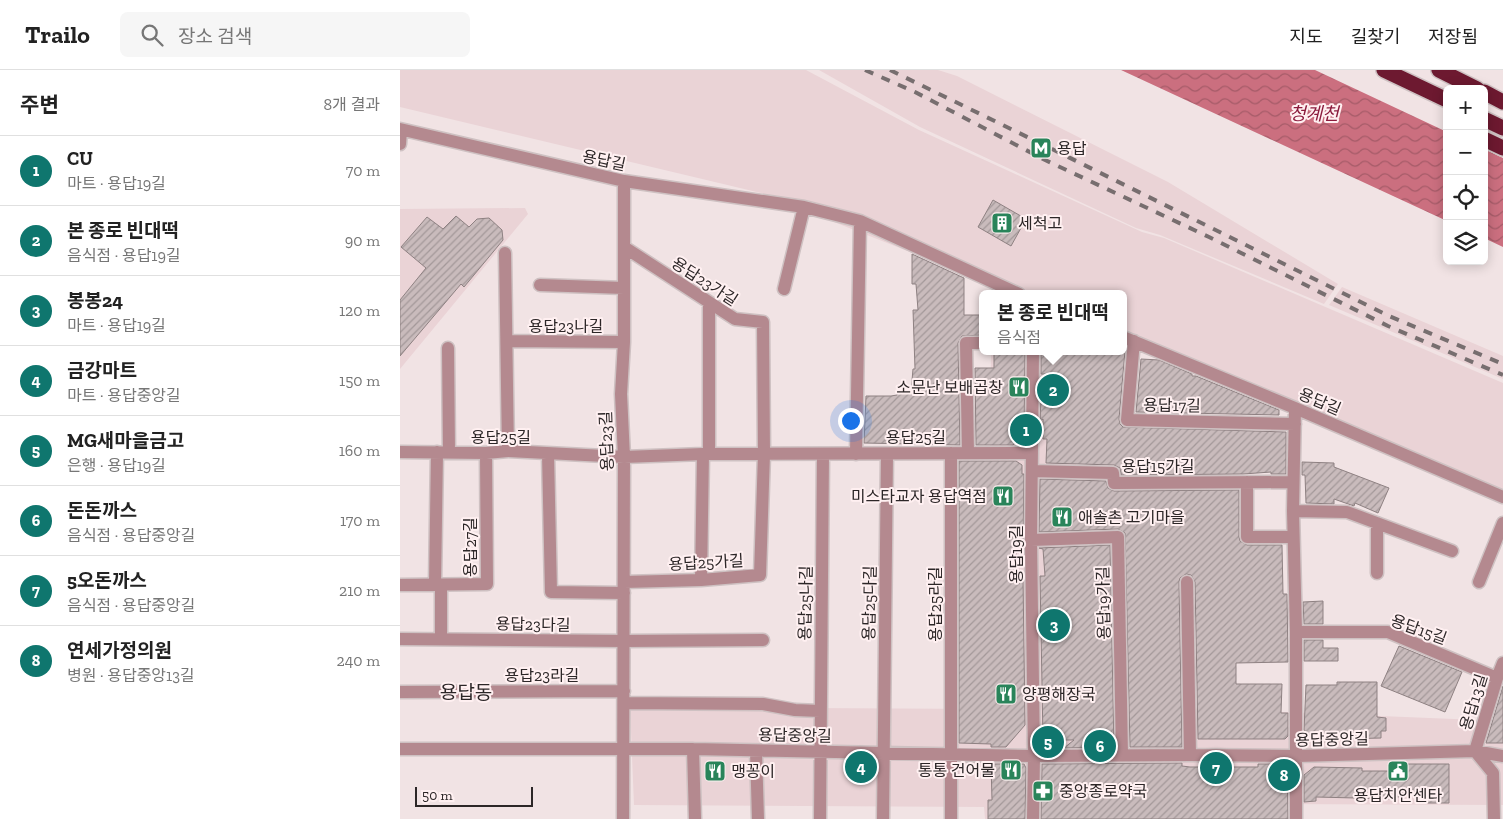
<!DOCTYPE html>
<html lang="ko">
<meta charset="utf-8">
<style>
body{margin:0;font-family:"Zilla Slab","Noto Sans KR",serif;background:#f6f6f6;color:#222}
.controls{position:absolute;right:15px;top:15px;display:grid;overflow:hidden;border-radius:8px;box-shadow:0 2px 12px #0003}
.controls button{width:45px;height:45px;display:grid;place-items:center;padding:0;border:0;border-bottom:1px solid #e0e0e0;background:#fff;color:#222;font:25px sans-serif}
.scale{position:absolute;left:15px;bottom:12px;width:118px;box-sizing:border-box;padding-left:5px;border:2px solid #2c2627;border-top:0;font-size:14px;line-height:18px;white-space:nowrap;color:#2c2627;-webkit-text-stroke:4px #fff0f1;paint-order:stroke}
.you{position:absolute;left:450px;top:350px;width:18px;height:18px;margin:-12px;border:4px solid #fff;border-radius:50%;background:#1a73e8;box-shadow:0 0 0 8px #1a73e833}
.badge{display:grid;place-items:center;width:32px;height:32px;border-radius:50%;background:#0f766e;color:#fff;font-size:16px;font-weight:700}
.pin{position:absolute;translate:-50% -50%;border:2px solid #fff;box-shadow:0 1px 5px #0006}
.popup{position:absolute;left:579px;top:220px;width:148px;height:65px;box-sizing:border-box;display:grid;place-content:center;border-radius:8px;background:#fff;filter:drop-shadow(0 1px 4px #0005);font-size:16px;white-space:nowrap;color:#767676}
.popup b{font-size:19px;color:#222}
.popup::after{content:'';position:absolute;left:50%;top:100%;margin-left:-10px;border:10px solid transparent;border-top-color:#fff}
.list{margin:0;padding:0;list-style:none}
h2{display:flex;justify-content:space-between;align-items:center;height:65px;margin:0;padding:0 20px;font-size:21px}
h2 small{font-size:16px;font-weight:400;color:#767676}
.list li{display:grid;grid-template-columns:32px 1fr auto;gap:15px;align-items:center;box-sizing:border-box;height:70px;padding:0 20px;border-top:1px solid #e0e0e0}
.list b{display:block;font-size:19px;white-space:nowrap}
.list p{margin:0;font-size:16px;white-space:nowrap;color:#767676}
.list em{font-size:16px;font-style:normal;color:#767676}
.icon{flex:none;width:28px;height:28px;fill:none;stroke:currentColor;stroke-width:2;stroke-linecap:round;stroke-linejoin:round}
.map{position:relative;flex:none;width:1103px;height:749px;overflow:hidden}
header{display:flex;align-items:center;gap:30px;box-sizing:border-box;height:70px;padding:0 25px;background:#fff;border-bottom:1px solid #e0e0e0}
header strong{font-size:24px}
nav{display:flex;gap:28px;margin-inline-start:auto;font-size:18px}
.search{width:350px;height:45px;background:#f6f6f6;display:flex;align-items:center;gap:12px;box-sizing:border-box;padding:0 18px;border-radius:8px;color:#767676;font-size:19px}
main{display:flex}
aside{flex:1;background:#fff}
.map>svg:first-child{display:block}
.built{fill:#ead3d6}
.water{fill:url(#water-waves)}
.building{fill:url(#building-hatch);stroke:#8e8182}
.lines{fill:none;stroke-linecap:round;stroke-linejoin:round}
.minor-casing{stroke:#cec1c2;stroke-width:15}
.highway-casing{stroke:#cec1c2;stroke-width:18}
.minor{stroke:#b4898f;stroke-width:12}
.highway{stroke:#6d1930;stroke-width:15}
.rail{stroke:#776e6f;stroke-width:4;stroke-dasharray:9 9;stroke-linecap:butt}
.labels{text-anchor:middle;stroke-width:4;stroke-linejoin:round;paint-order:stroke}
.poi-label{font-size:16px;fill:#2c2627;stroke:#fff0f1;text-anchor:start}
.street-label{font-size:16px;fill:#2c2627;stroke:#fff0f1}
.water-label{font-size:18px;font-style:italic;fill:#8b1a3c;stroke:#fff0f1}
.quarter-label{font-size:19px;fill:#2c2627;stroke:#fff0f1}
</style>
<header>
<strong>Trailo</strong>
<div class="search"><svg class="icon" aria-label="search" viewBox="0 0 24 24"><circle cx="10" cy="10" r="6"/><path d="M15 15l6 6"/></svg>장소 검색</div>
<nav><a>지도</a><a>길찾기</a><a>저장됨</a></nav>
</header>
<main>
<aside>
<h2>주변<small>8개 결과</small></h2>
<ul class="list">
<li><span class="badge">1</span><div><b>CU</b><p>마트 · 용답19길</p></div><em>70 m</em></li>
<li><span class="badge">2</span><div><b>본 종로 빈대떡</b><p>음식점 · 용답19길</p></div><em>90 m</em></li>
<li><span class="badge">3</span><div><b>봉봉24</b><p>마트 · 용답19길</p></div><em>120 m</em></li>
<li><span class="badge">4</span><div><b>금강마트</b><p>마트 · 용답중앙길</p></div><em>150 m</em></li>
<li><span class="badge">5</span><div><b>MG새마을금고</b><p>은행 · 용답19길</p></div><em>160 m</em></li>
<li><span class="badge">6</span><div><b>돈돈까스</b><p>음식점 · 용답중앙길</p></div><em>170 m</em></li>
<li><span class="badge">7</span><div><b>5오돈까스</b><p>음식점 · 용답중앙길</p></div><em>210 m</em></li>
<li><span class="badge">8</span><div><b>연세가정의원</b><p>병원 · 용답중앙13길</p></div><em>240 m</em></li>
</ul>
</aside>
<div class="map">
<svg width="1103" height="749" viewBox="0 0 1103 749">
<defs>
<pattern id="water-waves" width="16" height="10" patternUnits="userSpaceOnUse" patternTransform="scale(1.25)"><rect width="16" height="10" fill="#cb6f7f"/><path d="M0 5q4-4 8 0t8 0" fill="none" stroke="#a55b68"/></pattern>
<pattern id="building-hatch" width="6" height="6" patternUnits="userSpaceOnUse" patternTransform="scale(1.25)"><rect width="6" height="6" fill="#c9bbbc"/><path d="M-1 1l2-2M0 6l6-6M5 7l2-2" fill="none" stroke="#a39899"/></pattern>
</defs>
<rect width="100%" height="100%" fill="#f1e3e4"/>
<path class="built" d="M 0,0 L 406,0 L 519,60 L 742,162 L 764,168 L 1103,313 L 1103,427 L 859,324 L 723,261 L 723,224 L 622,224 L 573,207 L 361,123 L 0,37 Z
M 419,0 L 538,0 L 557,6 L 768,112 L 938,214 L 924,234 L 760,165 L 736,158 L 520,57 Z
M 125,138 L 128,144 L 0,299 L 0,139 Z
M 942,217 L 1103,286 L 1103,309 L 929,235 Z
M 591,281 L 673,281 L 682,634 L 1103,651 L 1103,735 L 683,733 L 683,749 L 585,749 L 584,737 L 234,735 L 230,637 L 587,639 Z"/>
<path class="water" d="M 721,0 L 915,0 L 1047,62 L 1047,151 Z
M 1084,79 L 1103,88 L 1103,177 L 1084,168 Z"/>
<path class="building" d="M 593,130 L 626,149 L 611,176 L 578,157 Z
M 56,146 L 69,157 L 77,149 L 89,148 L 102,160 L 103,170 L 64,217 L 61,214 L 0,286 L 0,230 L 26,198 L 1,177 L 27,147 L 43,159 Z
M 512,184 L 564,208 L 564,245 L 583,245 L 583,265 L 562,266 L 558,273 L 560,375 L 464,373 L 466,326 L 491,326 L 497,325 L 497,322 L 511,322 L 513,299 L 515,299 L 513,240 L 518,240 L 516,214 L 512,214 Z
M 594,281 L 625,281 L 624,365 L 613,375 L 576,375 L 575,298 L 594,298 Z
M 641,281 L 725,281 L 719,349 L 720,354 L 723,357 L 886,362 L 886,404 L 871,404 L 871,402 L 843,404 L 721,405 L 720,398 L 714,395 L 646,393 L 647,369 L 643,369 L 643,349 L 640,351 L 641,329 L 651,329 L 650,304 L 641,304 Z
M 741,289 L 759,290 L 792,304 L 792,306 L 796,306 L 879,340 L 879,345 L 736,342 Z
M 559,391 L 616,391 L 622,395 L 622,404 L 624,404 L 623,479 L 616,479 L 616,507 L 623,507 L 625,655 L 606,677 L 591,677 L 591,674 L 559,673 Z
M 902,392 L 934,393 L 934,397 L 989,418 L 978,443 L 955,433 L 954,436 L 934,429 L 934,434 L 906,433 L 905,405 L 902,405 Z
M 640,409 L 706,411 L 708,418 L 714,421 L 839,420 L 839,467 L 840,471 L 847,475 L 882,475 L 883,524 L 887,524 L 888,592 L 836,593 L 836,614 L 882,614 L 881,643 L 888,643 L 888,666 L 885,669 L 798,669 L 795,512 L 791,505 L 786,504 L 780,508 L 779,512 L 782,677 L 730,677 L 725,463 L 718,459 L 639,462 Z
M 710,475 L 714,677 L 664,678 L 674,670 L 643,670 L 640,506 L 645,506 L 643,479 L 639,478 Z
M 923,531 L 923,554 L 904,554 L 903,532 Z
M 904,570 L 923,570 L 923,578 L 938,578 L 938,591 L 904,591 Z
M 999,576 L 1062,602 L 1045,642 L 981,616 Z
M 937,612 L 977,612 L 977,647 L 986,648 L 986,661 L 981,661 L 981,668 L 939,669 L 939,671 L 919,672 L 904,660 L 906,615 L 937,615 Z
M 1103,616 L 1103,673 L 1086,673 Z
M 782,693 L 782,696 L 790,697 L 858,697 L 858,694 L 887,694 L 888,749 L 641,749 L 642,694 Z
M 591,694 L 624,694 L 626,698 L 625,749 L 588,749 L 588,730 L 592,730 Z
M 999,694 L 1049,694 L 1049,733 L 1025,733 L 1024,726 L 995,727 L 995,729 L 916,727 L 916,731 L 904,732 L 904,705 L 914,697 L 962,698 L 962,701 L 999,701 Z"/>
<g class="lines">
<g class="minor-casing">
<path id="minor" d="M 0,59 L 224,111 L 404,137 L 460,151 L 619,224
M 0,74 L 1,60
M 224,177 L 335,249 L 363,252 L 364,384 L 360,505 L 301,510 L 224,512
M 105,183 L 108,381
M 140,215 L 224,218
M 384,219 L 404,137
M 309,233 L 309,384
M 723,267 L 895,338 L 1103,427
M 107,271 L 224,272
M 734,271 L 727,350 L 895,354
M 48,278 L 49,383
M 895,338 L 893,441 L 896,562 L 896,749
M 0,382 L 86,383 L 108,381 L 224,387 L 303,384 L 632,383
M 551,383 L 551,749
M 568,383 L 566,273 L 583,273
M 148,384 L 151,522 L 224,523
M 456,384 L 460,151
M 632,401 L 713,403 L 714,413 L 893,412
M 847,412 L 847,467 L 893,467
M 893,441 L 947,442 L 1052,481
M 977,453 L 977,503
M 631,470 L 718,467 L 722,685
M 301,510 L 303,384
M 787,512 L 790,685
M 1079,512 L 1103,453
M 0,515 L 87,514 L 86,383
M 35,515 L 37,382
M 41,515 L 41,569
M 896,562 L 988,562 L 1097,608
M 0,569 L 224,571 L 363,570
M 0,622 L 224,621
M 224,633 L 363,634 L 395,640 L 420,641
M 0,679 L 293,679 L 634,686 L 790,685 L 897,686 L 1075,681 L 1103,686
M 293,679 L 295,749
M 356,681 L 358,749
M 223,749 L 224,387 L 221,324 L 224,272 L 224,111
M 420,749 L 423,384
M 483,749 L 487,384
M 633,749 L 634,686 L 631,470 L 633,281
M 1094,749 L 1093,703 L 1075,681 L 1097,608 L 1103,593"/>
</g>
<g class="highway-casing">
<path id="highway" d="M 984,0 L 1047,30
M 1039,0 L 1077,19
M 1084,22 L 1103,32
M 1084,49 L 1103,58
M 1084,69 L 1103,78"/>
</g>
<use href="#minor" class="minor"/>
<use href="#highway" class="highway"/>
<path class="rail" d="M 465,0 L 515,22 L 643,89 L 809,167 L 988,256 L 1103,305
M 490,0 L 654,80 L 989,246 L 1103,294"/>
</g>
<defs>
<g id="metro-square" transform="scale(1.125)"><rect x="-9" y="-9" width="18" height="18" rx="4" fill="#29845a" stroke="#fff0f1"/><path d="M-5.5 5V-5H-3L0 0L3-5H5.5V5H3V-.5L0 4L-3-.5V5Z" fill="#fff"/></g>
<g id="building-square" transform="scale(1.125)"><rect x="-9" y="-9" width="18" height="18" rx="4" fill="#29845a" stroke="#fff0f1"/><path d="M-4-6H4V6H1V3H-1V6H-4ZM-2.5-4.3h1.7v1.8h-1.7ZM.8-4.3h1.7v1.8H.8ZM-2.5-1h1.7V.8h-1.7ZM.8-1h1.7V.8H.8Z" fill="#fff"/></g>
<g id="restaurant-square" transform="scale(1.125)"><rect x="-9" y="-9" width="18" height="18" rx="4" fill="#29845a" stroke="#fff0f1"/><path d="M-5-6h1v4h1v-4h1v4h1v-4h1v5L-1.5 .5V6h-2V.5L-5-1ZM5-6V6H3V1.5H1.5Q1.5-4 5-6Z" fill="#fff"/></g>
<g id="civic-square" transform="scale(1.125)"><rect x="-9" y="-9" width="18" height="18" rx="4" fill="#29845a" stroke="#fff0f1"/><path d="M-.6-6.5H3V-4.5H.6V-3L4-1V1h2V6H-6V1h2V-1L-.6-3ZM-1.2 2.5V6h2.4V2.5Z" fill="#fff"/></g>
<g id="pharmacy-square" transform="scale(1.125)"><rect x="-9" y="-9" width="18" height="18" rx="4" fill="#29845a" stroke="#fff0f1"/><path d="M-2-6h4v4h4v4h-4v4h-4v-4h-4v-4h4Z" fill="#fff"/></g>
</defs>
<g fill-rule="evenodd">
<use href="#metro-square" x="641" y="78"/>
<use href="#building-square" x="602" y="153"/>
<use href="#restaurant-square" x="619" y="317"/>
<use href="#restaurant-square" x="603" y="426"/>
<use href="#restaurant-square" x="662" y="447"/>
<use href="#restaurant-square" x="606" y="624"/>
<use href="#restaurant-square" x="611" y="700"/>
<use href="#restaurant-square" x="315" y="701"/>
<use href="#civic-square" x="998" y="701"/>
<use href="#pharmacy-square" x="643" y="721"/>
</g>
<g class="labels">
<g class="poi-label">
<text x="657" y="84">용답</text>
<text x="618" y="159">세척고</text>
<text x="603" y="323" text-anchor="end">소문난 보배곱창</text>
<text x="587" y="432" text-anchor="end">미스타교자 용답역점</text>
<text x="678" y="453">애솔촌 고기마을</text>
<text x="622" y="630">양평해장국</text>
<text x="595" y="706" text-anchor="end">통통 건어물</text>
<text x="331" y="707">맹꽁이</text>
<text x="659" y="727">중앙종로약국</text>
<text x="998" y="731" text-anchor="middle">용답치안센타</text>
</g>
<g class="street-label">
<text transform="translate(204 90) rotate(12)" y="6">용답길</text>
<text transform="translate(305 211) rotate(33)" y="6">용답23가길</text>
<text x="166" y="262">용답23나길</text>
<text transform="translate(920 331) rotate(23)" y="6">용답길</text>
<text transform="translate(772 335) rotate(1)" y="6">용답17길</text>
<text x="101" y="373">용답25길</text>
<text x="516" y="373">용답25길</text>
<text transform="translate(206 371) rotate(-92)" y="6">용답23길</text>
<text x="758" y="402">용답15가길</text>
<text transform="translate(70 477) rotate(-90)" y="6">용답27길</text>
<text transform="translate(616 484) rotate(-90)" y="6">용답19길</text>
<text transform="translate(306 492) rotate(-3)" y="6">용답25가길</text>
<text transform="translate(405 533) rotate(-89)" y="6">용답25나길</text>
<text transform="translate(469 533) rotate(-89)" y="6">용답25다길</text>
<text transform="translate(703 533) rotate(-91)" y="6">용답19가길</text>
<text transform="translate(535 534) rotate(-90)" y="6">용답25라길</text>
<text transform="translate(133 554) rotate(1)" y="6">용답23다길</text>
<text transform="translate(1019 559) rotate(20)" y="6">용답15길</text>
<text x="142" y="611">용답23라길</text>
<text transform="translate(1073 632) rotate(-73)" y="6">용답13길</text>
<text transform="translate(395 665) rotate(1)" y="6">용답중앙길</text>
<text transform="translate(932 669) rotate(-1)" y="6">용답중앙길</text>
</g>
<g class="water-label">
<text x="914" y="50">청계천</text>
</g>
<g class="quarter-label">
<text x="66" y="629">용답동</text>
</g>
</g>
</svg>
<div class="controls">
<button>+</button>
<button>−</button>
<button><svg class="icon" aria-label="locate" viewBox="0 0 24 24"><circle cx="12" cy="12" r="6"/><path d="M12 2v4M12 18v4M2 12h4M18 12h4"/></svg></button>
<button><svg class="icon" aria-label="layers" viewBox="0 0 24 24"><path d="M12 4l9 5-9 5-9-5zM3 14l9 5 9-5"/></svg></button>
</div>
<div class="scale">50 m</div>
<div class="you"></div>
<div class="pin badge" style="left:626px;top:360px">1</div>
<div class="pin badge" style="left:653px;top:320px">2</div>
<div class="popup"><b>본 종로 빈대떡</b>음식점</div>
<div class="pin badge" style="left:654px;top:555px">3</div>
<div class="pin badge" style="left:461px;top:697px">4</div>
<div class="pin badge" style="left:648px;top:672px">5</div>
<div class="pin badge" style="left:700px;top:676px">6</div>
<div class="pin badge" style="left:816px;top:698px">7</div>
<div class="pin badge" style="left:884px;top:705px">8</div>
</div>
</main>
